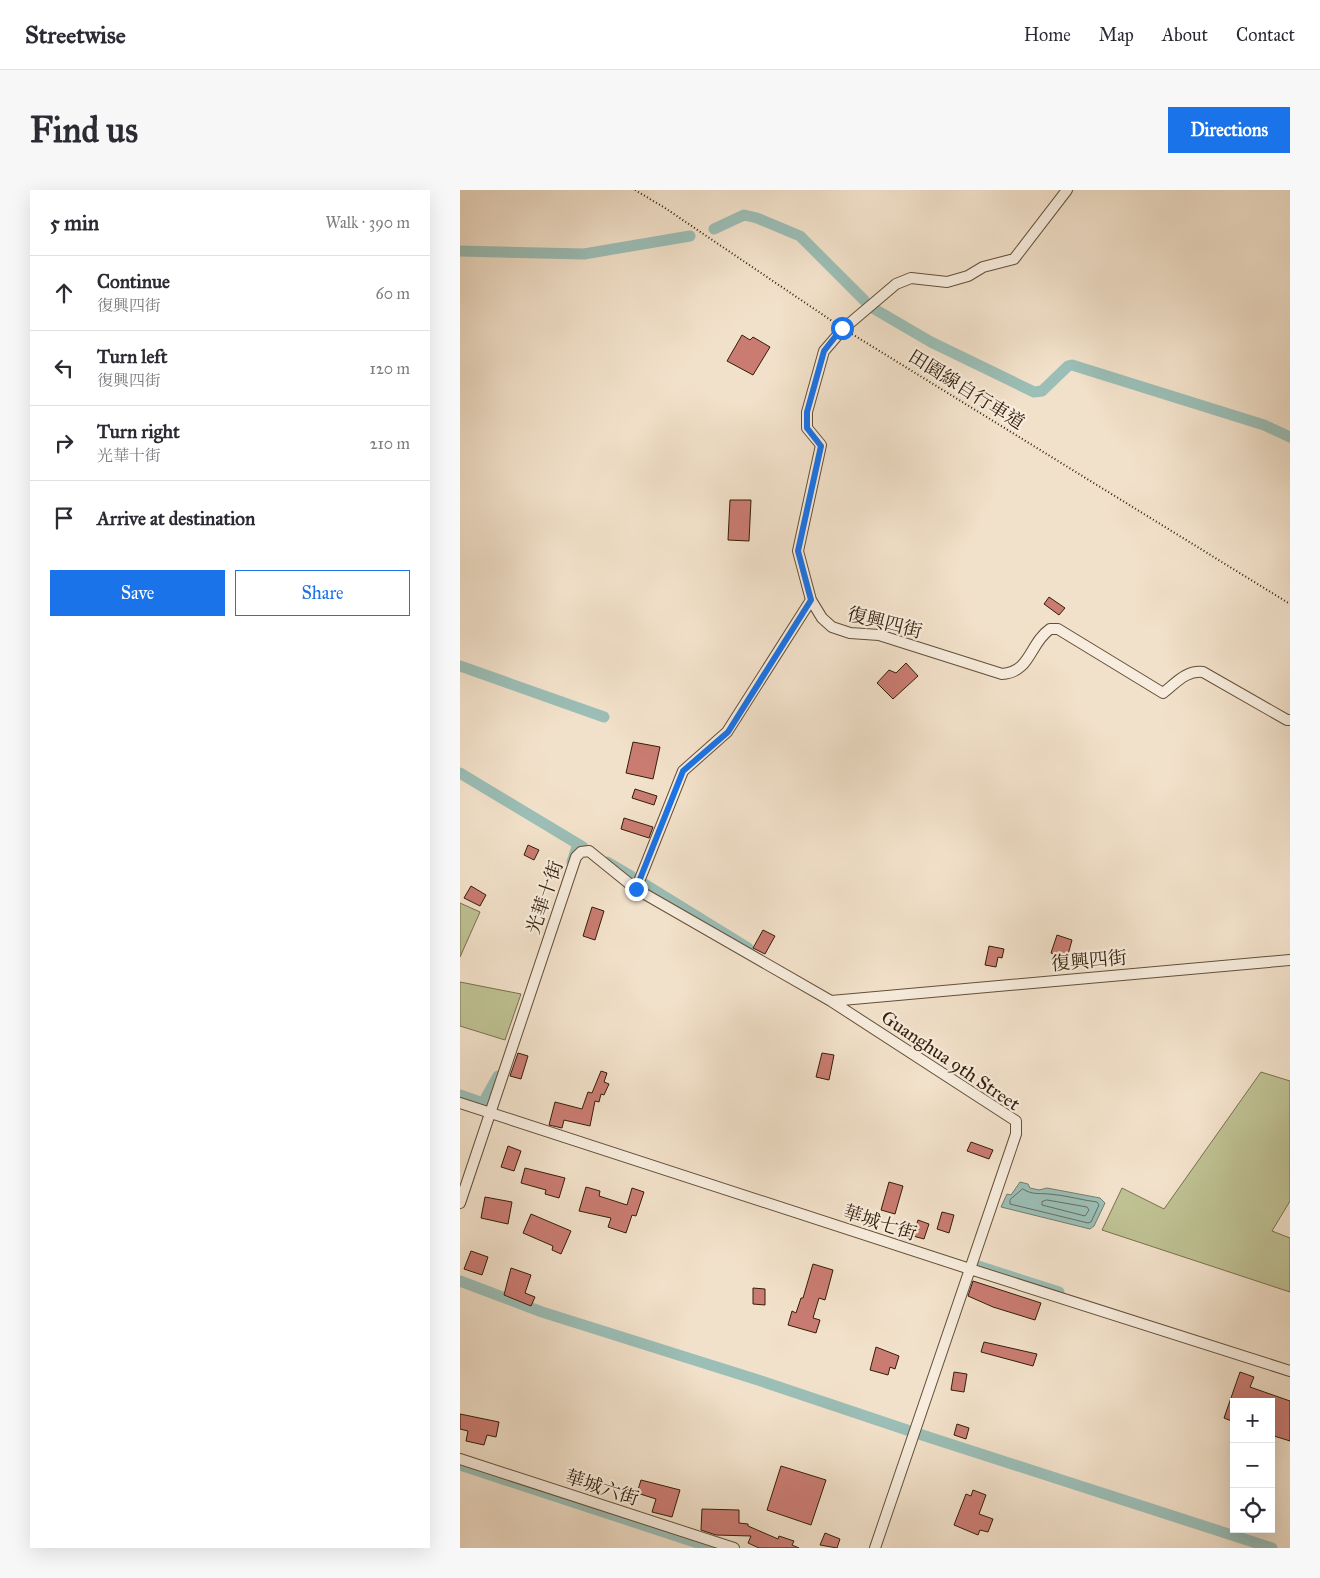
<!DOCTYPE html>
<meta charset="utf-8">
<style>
body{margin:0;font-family:"IM FELL Great Primer","Noto Serif TC",serif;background:#f7f7f7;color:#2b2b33}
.controls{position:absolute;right:15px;bottom:15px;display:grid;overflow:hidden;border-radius:0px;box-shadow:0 5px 20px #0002}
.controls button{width:45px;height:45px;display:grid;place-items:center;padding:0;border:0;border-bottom:1px solid #e1e1e2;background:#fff;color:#2b2b33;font:25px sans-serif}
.stop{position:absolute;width:15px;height:15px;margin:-11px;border:4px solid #1a73e8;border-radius:50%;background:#fff}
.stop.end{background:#1a73e8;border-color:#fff;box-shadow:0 1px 5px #0008}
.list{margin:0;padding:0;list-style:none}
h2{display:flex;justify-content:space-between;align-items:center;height:65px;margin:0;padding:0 20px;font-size:21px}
h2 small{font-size:16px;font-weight:400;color:#7c7c81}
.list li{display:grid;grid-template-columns:32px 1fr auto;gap:15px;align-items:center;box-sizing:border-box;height:75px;padding:0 20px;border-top:1px solid #e1e1e2}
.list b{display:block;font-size:19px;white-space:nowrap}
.list p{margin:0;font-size:16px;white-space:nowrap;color:#7c7c81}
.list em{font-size:16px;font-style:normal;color:#7c7c81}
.actions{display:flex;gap:10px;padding:15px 20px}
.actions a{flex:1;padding:11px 0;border:1px solid #1a73e8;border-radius:0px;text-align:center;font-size:18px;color:#1a73e8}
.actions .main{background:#1a73e8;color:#fff}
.icon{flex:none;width:28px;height:28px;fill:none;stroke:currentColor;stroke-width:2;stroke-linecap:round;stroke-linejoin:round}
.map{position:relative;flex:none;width:830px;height:1358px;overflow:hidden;border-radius:0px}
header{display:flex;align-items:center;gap:30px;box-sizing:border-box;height:70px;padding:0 25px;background:#fff;border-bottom:1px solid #e1e1e2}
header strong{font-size:24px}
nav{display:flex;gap:28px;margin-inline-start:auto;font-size:18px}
.intro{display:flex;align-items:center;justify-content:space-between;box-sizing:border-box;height:120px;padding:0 30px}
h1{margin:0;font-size:35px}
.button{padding:12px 22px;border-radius:0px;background:#1a73e8;color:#fff;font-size:18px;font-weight:700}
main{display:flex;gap:30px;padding:0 30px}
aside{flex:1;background:#fff;border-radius:0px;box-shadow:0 5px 20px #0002}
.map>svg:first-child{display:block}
.green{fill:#bfc294;stroke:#79704e}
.water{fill:#9bbeb6;stroke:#717e70}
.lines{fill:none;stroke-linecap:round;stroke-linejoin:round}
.shore{stroke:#676e5f;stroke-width:1}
.canal{stroke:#9bbeb6;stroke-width:11}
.building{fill:#ca7c72;stroke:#331e08}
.street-casing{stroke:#634f38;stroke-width:12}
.path{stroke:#331e08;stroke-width:2;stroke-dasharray:1 2.5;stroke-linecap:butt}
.street{stroke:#f7ecdd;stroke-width:10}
.route{stroke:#1a73e8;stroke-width:6}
.labels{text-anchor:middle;stroke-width:4.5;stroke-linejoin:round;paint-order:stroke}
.street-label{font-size:19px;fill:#331e08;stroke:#f7ecdd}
</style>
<header>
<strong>Streetwise</strong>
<nav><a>Home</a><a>Map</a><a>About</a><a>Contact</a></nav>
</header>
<div class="intro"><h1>Find us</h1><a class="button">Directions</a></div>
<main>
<aside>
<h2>5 min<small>Walk · 390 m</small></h2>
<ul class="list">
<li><svg class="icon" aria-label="ahead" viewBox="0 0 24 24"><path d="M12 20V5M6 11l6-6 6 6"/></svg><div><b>Continue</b><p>復興四街</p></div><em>60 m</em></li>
<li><svg class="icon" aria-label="left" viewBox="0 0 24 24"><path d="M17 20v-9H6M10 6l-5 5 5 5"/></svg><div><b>Turn left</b><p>復興四街</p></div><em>120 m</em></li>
<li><svg class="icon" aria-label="right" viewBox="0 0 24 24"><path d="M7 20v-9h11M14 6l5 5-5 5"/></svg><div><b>Turn right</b><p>光華十街</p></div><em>210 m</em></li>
<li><svg class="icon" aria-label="arrive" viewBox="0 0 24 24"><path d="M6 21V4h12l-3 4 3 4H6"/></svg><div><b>Arrive at destination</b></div></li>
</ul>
<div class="actions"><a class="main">Save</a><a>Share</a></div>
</aside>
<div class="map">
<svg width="830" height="1358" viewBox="0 0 830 1358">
<rect width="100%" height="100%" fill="#f2e1ca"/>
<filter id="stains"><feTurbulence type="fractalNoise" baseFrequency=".004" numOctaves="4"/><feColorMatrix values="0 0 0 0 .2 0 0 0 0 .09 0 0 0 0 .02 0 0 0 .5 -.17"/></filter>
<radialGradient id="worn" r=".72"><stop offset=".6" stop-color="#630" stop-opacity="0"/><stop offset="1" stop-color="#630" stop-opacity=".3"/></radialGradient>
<path class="green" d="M 0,713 L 20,722 L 0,767 Z
M 0,792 L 61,804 L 45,850 L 0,836 Z
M 801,882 L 830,891 L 830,1011 L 812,1041 L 830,1048 L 830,1102 L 642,1040 L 662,998 L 704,1019 Z"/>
<path class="water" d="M 560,992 L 568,994 L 570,998 L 579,1000 L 587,998 L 640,1008 L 645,1013 L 634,1036 L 630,1039 L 541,1017 L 547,1004 L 551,1005 Z"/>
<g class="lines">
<path class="shore" d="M 563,999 C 572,1005 578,1003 589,1004 C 605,1005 621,1010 637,1012 L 639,1015 L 631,1032 L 628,1033 L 550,1014 L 550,1010 Z
M 587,1010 L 627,1017 L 629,1020 L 625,1026 L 582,1015 L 582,1012 Z"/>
<path class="canal" d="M 254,39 L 284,25 L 297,28 L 340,46 L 404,110
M 0,61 L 124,64 L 230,46
M 411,117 L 471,152 L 574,202 L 582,201 L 608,176 L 612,175 L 804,235 L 830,247
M 0,476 L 144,527
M 0,583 L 123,657
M 112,672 L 118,654
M 147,672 L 171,686
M 181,692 L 288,758
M 0,905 L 23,913 L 38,886
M 518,1076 L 599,1102
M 0,1091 L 82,1122 L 298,1190 L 447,1240
M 459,1244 L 812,1358
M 0,1275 L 253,1358"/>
</g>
<path class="building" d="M 282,145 L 290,150 L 293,147 L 310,157 L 293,185 L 267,171 Z
M 270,310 L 291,310 L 289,351 L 268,350 Z
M 589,407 L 605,418 L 599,425 L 584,414 Z
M 446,473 L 458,486 L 433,509 L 417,493 L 429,480 L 436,483 Z
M 173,552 L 200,557 L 193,589 L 166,583 Z
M 175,599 L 197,606 L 194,615 L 172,608 Z
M 164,628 L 193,637 L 189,648 L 161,639 Z
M 68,655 L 79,660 L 74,670 L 64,665 Z
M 11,696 L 26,705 L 20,716 L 4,708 Z
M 132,717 L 144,721 L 135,750 L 123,746 Z
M 303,740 L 315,746 L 305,764 L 293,758 Z
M 597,745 L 612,750 L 607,768 L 591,763 Z
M 529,756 L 544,759 L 542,768 L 538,767 L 536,777 L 525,775 Z
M 58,863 L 68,866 L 61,889 L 50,886 Z
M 362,863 L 374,865 L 369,890 L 356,887 Z
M 141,881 L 147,883 L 144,892 L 149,894 L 144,905 L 141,904 L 139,912 L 135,911 L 130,936 L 104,930 L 102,938 L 89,935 L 95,912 L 122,919 L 128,902 L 132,903 Z
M 511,952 L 533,960 L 529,969 L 507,961 Z
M 48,956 L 61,961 L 54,981 L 41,977 Z
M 65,978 L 105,988 L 99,1008 L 85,1004 L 86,1000 L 61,993 Z
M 429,992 L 443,996 L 435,1024 L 421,1020 Z
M 126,997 L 140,1001 L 139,1006 L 167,1015 L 172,998 L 184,1002 L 176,1026 L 172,1025 L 166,1043 L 148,1037 L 151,1028 L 119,1021 Z
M 25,1007 L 52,1012 L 48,1034 L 21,1028 Z
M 482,1022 L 494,1025 L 489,1043 L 477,1039 Z
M 71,1024 L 111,1041 L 101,1064 L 92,1060 L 93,1056 L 63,1043 Z
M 458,1030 L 469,1034 L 464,1049 L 453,1046 Z
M 11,1061 L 28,1067 L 22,1085 L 4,1079 Z
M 353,1074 L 373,1080 L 365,1110 L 359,1108 L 353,1128 L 360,1130 L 356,1143 L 328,1135 L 332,1121 L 336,1123 L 341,1108 L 343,1108 Z
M 51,1078 L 71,1085 L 65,1103 L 75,1107 L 71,1116 L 44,1105 Z
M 513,1091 L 581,1113 L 575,1130 L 533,1117 L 508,1106 Z
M 293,1098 L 305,1099 L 305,1115 L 293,1114 Z
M 524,1152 L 577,1164 L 573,1176 L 521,1162 Z
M 416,1157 L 439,1166 L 435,1179 L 430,1177 L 428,1185 L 410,1180 Z
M 494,1182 L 507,1184 L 504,1202 L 491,1200 Z
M 780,1182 L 794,1187 L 790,1197 L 830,1211 L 830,1251 L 811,1245 L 811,1212 L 774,1212 L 774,1232 L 764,1228 Z
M 0,1224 L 39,1232 L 36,1247 L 27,1245 L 24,1255 L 6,1251 L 8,1241 L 0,1239 Z
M 497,1234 L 509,1238 L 506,1249 L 494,1245 Z
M 321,1276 L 366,1290 L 351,1335 L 307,1320 Z
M 181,1290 L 220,1300 L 212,1327 L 192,1322 L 196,1309 L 177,1303 Z
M 513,1300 L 526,1305 L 519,1324 L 533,1329 L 528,1342 L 520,1340 L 518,1345 L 494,1335 L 506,1304 L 511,1306 Z
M 242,1319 L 279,1320 L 279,1333 L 288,1334 L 288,1336 L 318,1349 L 319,1346 L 334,1351 L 332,1355 L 339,1358 L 299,1358 L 288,1353 L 291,1346 L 256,1345 L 241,1340 Z
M 365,1343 L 380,1349 L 377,1358 L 360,1355 Z"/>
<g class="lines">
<g class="street-casing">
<path id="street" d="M 607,0 L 554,69 L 523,77 L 508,86 L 487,92 L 451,88 L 436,94 L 383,139 L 364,161 L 347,222 L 347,238 L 361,255 L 338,361 L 351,410 L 362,428 L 372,437 L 390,443 L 419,445 L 542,484 C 571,482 569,454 590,439 L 598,439 L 703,503 C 716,493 726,480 743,482 L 827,530 L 830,530
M 176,699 L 371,811 L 556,931 L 556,944 L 415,1358
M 371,811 L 830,770
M 0,913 L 510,1079 L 830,1181
M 0,1013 L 116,667 L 121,662 L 129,661 L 176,699 L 223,581 L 267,542 L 351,410
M 0,1269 L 274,1358"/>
</g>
<path class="path" d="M 175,0 L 205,18 L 375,133
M 392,144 L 830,414"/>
<use href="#street" class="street"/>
</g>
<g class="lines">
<path class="route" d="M 176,699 L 223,581 L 268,542 L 351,410 L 338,361 L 361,256 L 347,238 L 347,222 L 364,161 L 382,138"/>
</g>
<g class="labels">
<g class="street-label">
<text transform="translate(507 199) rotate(32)" y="7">田園線自行車道</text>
<text transform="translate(425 432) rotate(14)" y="7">復興四街</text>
<text transform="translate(84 707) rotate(-71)" y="7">光華十街</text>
<text transform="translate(629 770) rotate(-5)" y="7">復興四街</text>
<text transform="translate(491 870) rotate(34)" y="7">Guanghua 9th Street</text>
<text transform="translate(420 1032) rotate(18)" y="7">華城七街</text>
<text transform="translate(142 1297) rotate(18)" y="7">華城六街</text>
</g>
</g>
<rect width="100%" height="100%" filter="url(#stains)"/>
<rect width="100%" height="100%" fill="url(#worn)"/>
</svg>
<div class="controls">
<button>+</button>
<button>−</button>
<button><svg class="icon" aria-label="locate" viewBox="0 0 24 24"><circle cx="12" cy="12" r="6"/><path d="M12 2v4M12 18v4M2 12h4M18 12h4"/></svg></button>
</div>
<div class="stop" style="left:382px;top:138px"></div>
<div class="stop end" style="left:176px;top:699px"></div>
</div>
</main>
